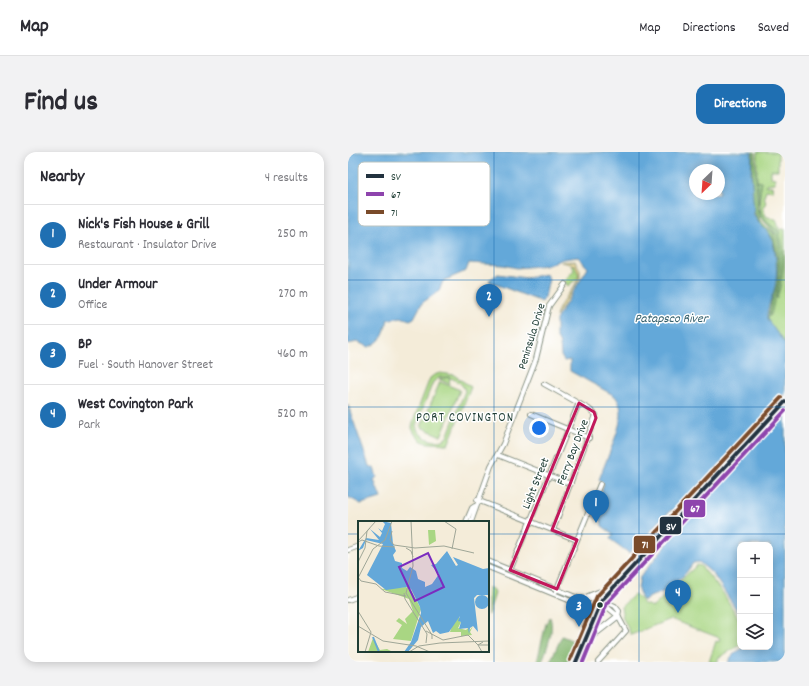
<!DOCTYPE html>
<meta charset="utf-8">
<style>
body{margin:0;font-family:Dekko,sans-serif;background:#f2f2f3;color:#2b2b33}
.controls{position:absolute;right:12px;bottom:12px;display:grid;overflow:hidden;border-radius:8px;box-shadow:0 2px 10px #0003}
.controls button{width:36px;height:36px;display:grid;place-items:center;padding:0;border:0;border-bottom:1px solid #e1e1e2;background:#fff;color:#2b2b33;font:20px sans-serif}
.compass{position:absolute;left:341px;top:12px;width:36px;height:36px;border-radius:50%;background:#fff;box-shadow:0 2px 10px #0003;rotate:205deg}
.you{position:absolute;left:191px;top:276px;width:14px;height:14px;margin:-10px;border:3px solid #fff;border-radius:50%;background:#1a73e8;box-shadow:0 0 0 6px #1a73e833}
.badge{display:grid;place-items:center;width:26px;height:26px;border-radius:50%;background:#1f6fb2;color:#fff;font-size:13px;font-weight:700}
.pin{position:absolute;translate:-50% -33px;filter:drop-shadow(0 1px 2px #0008)}
.pin::after{content:'';position:absolute;top:21px;width:14px;height:12px;background:inherit;clip-path:polygon(0 0,100% 0,50% 100%)}
.list{margin:0;padding:0;list-style:none}
h2{display:flex;justify-content:space-between;align-items:center;height:52px;margin:0;padding:0 16px;font-size:17px}
h2 small{font-size:13px;font-weight:400;color:#7c7c81}
.list li{display:grid;grid-template-columns:26px 1fr auto;gap:12px;align-items:center;box-sizing:border-box;height:60px;padding:0 16px;border-top:1px solid #e1e1e2}
.list b{display:block;font-size:15px;white-space:nowrap}
.list p{margin:0;font-size:13px;white-space:nowrap;color:#7c7c81}
.list em{font-size:13px;font-style:normal;color:#7c7c81}
.icon{flex:none;width:22px;height:22px;fill:none;stroke:currentColor;stroke-width:2;stroke-linecap:round;stroke-linejoin:round}
.map{position:relative;flex:none;width:437px;height:510px;overflow:hidden;border-radius:12px}
header{display:flex;align-items:center;gap:24px;box-sizing:border-box;height:56px;padding:0 20px;background:#fff;border-bottom:1px solid #e1e1e2}
header strong{font-size:19px}
nav{display:flex;gap:22px;margin-inline-start:auto;font-size:14px}
.intro{display:flex;align-items:center;justify-content:space-between;box-sizing:border-box;height:96px;padding:0 24px}
h1{margin:0;font-size:28px}
.button{padding:10px 18px;border-radius:12px;background:#1f6fb2;color:#fff;font-size:14px;font-weight:700}
main{display:flex;gap:24px;padding:0 24px}
aside{flex:1;background:#fff;border-radius:12px;box-shadow:0 2px 10px #0003}
.map>svg:first-child{display:block}
.green{fill:#a9d683;stroke:#648a5c;fill-rule:evenodd}
.forest{fill:#86b771;stroke:#527a52}
.sand{fill:#eeda9e;stroke:#868c69}
.water{fill:#64a8d9;stroke:#427286;fill-rule:evenodd}
.pier{fill:#f4ecd9}
.lines{fill:none;stroke-linecap:round;stroke-linejoin:round}
.minor-casing{stroke:#8a9486;stroke-width:6}
.major-casing{stroke:#8a9486;stroke-width:7}
.minor{stroke:#fff;stroke-width:4}
.major{stroke:#fff;stroke-width:5}
.bus-1-casing{stroke:#fff;stroke-width:7}
.bus-2-casing{stroke:#fff;stroke-width:7}
.bus-3-casing{stroke:#fff;stroke-width:7}
.bus-1{stroke:#22323f;stroke-width:4}
.bus-2{stroke:#8e44ad;stroke-width:4}
.bus-3{stroke:#7a4b2a;stroke-width:4}
.marked{fill:none;stroke:#c2185b;stroke-width:3;stroke-linejoin:round}
.grid{fill:none;stroke:#1f6fb2;stroke-width:1;stroke-opacity:0.55}
.bus-dot{fill:#1f3d34;stroke:#fff;stroke-width:1.5}
.labels{text-anchor:middle;stroke-width:3;stroke-linejoin:round;paint-order:stroke}
.street-label{font-size:12px;fill:#1f3d34;stroke:#fff}
.water-label{font-size:13px;font-style:italic;fill:#37626e;stroke:#fff}
.neighbourhood-label{font-size:13px;letter-spacing:1px;fill:#1f3d34;stroke:#fff}
.inset-river{fill:none;stroke:#64a8d9;stroke-width:2}
.inset-road{fill:none;stroke:#9fa697;stroke-width:1}
.view{fill:#7b2cbf;fill-opacity:0.15;stroke:#7b2cbf;stroke-width:2}
.inset-edge{fill:none;stroke:#1f3d34;stroke-width:2}
.key{fill:#fff;stroke:#bcc5c2;stroke-width:1}
.key-label{font-size:11px;fill:#1f3d34}
.line-badge{stroke:#fff;stroke-width:1.5}
.badge-label{font-size:11px;text-anchor:middle;font-weight:bold;fill:#fff}
</style>
<header>
<strong>Map</strong>
<nav><a>Map</a><a>Directions</a><a>Saved</a></nav>
</header>
<div class="intro"><h1>Find us</h1><a class="button">Directions</a></div>
<main>
<aside>
<h2>Nearby<small>4 results</small></h2>
<ul class="list">
<li><span class="badge">1</span><div><b>Nick's Fish House &amp; Grill</b><p>Restaurant · Insulator Drive</p></div><em>250 m</em></li>
<li><span class="badge">2</span><div><b>Under Armour</b><p>Office</p></div><em>270 m</em></li>
<li><span class="badge">3</span><div><b>BP</b><p>Fuel · South Hanover Street</p></div><em>460 m</em></li>
<li><span class="badge">4</span><div><b>West Covington Park</b><p>Park</p></div><em>520 m</em></li>
</ul>
</aside>
<div class="map">
<svg width="437" height="510" viewBox="0 0 437 510">
<rect width="100%" height="100%" fill="#fff"/>
<filter id="ink" filterUnits="userSpaceOnUse"><feTurbulence type="fractalNoise" baseFrequency=".025" numOctaves="2"/><feDisplacementMap in="SourceGraphic" scale="8" xChannelSelector="R" yChannelSelector="G"/><feConvolveMatrix kernelMatrix="1 2 1 2 8 2 1 2 1" color-interpolation-filters="sRGB"/></filter>
<filter id="wash" filterUnits="userSpaceOnUse"><feTurbulence type="fractalNoise" baseFrequency=".012" numOctaves="4" result="noise"/><feDisplacementMap in="SourceGraphic" scale="16" xChannelSelector="R" yChannelSelector="G"/><feGaussianBlur stdDeviation="0.9" result="paint"/><feColorMatrix in="noise" values="0 0 0 0 0 0 0 0 0 0 0 0 0 0 0 0 0 1.4 0 .05"/><feComposite in="paint" operator="in"/></filter>
<g filter="url(#wash)">
<rect width="100%" height="100%" fill="#f4ecd9"/>
<path class="green" d="M 409,0 L 430,0 L 430,18 L 423,18 L 423,25 L 427,26 L 427,31 L 418,32 L 418,34 L 424,34 L 425,39 L 418,38 L 416,44 L 418,50 L 415,56 L 418,64 L 429,69 L 431,77 L 437,77 L 437,192 L 419,167 L 429,125 L 425,92 L 422,84 L 431,79 C 427,76 422,74 418,70 C 409,61 411,42 414,30 L 409,29 Z
M 223,113 L 227,113 L 231,120 L 231,125 L 220,134 L 216,129 L 226,118 Z
M 92,221 L 106,223 L 123,235 L 100,293 C 86,288 73,298 64,276 L 65,270 L 82,226 L 86,223 ZM 92,225 L 102,225 L 91,227 L 101,232 L 102,226 C 109,228 115,232 117,239 L 99,285 C 90,294 69,286 68,273 L 85,230 Z
M 92,230 L 112,238 L 93,284 L 73,275 Z
M 349,413 L 353,414 L 375,441 L 392,469 L 392,493 L 370,506 L 370,510 L 361,510 L 368,489 L 371,490 L 372,486 L 322,467 L 283,483 L 275,466 L 273,455 L 287,442 L 296,452 L 305,455 Z
M 140,435 L 146,438 L 147,441 L 140,463 Z"/>
<path class="forest" d="M 405,0 L 407,0 L 410,61 L 412,69 L 426,81 L 431,116 L 431,128 L 423,163 L 421,165 C 421,154 426,143 429,132 C 431,119 428,105 426,92 C 424,80 414,77 409,67 C 401,51 404,18 405,0 Z
M 409,29 L 414,30 C 409,54 410,66 431,79 C 437,96 437,130 428,147 L 433,122 L 429,83 L 412,65 Z
M 202,465 C 207,479 198,497 194,510 L 189,510 L 198,471 Z
M 214,484 L 230,491 L 222,510 L 202,510 Z"/>
<path class="sand" d="M 227,109 L 232,118 L 232,126 L 208,165 C 211,148 228,138 231,123 L 227,113 L 213,110 Z"/>
<path class="water" d="M 0,0 L 404,0 L 403,19 L 406,63 C 410,73 420,77 424,87 C 428,99 430,122 427,134 C 425,144 418,156 419,167 L 437,192 L 437,510 L 380,510 C 390,492 404,495 422,495 L 422,393 L 392,393 L 392,463 L 365,422 L 351,410 L 345,411 C 339,421 327,433 317,439 C 310,443 302,443 297,449 L 294,448 L 290,437 L 292,425 L 335,372 L 336,368 L 328,359 L 323,358 L 281,401 L 262,387 L 265,382 L 254,374 L 253,368 L 246,365 L 256,332 L 251,328 C 256,313 273,276 273,262 C 273,255 271,249 267,244 L 222,219 L 222,208 L 216,209 L 213,204 L 212,192 L 208,184 L 208,168 L 240,116 L 230,105 L 215,107 L 200,113 L 169,116 L 155,113 L 121,111 L 118,119 L 95,129 L 91,139 L 74,151 L 66,166 L 62,168 L 53,165 L 39,168 C 40,172 38,172 37,177 C 36,186 29,191 21,195 L 9,190 L 0,192 ZM 347,18 L 371,18 L 371,42 L 347,42 Z
M 150,122 L 178,126 L 198,122 L 201,127 L 197,145 L 194,150 L 142,130 L 141,128 Z
M 0,253 L 21,314 L 26,316 L 29,325 L 26,328 L 33,346 L 13,352 L 0,345 Z"/>
<path class="pier" d="M 437,242 L 437,257 L 333,369 L 327,361 Z"/>
</g>
<g filter="url(#ink)">
<g class="lines">
<g class="minor-casing">
<path id="minor" d="M 196,232 L 241,257 L 248,263 L 205,378
M 183,262 L 241,286
M 150,303 L 223,332
M 129,348 L 229,388
M 118,370 L 124,356 L 127,354
M 123,370 L 143,314 L 155,292 L 188,207 L 201,154 L 217,132
M 0,398 L 11,394
M 140,409 L 230,446 L 254,448 L 267,454 L 271,459 L 270,464
M 140,415 L 230,452 L 258,454 L 270,464 L 278,479 L 250,510
M 162,418 L 231,251
M 208,439 L 252,332
M 0,448 L 11,444"/>
</g>
<g class="major-casing">
<path id="major" d="M 234,447 L 261,436
M 230,452 L 240,458 L 244,470
M 235,498 L 247,482 L 270,464
M 228,510 L 254,448 L 437,250"/>
</g>
<use href="#minor" class="minor"/>
<use href="#major" class="major"/>
<g class="bus-1-casing">
<path id="bus-1" d="M 228,510 L 254,448 L 437,250"/>
</g>
<g class="bus-2-casing">
<path id="bus-2" d="M 235,510 L 259,451 L 437,259"/>
</g>
<g class="bus-3-casing">
<path id="bus-3" d="M 222,508 L 249,444 L 433,246"/>
</g>
<use href="#bus-1" class="bus-1"/>
<use href="#bus-2" class="bus-2"/>
<use href="#bus-3" class="bus-3"/>
</g>
</g>
<path class="marked" d="M 231,251 L 246,260 L 248,266 L 204,378 L 229,388 L 209,437 L 162,418 Z"/>
<path class="grid" d="M 146,0 L 146,510M 291,0 L 291,510M 0,128 L 437,128M 0,255 L 437,255M 0,382 L 11,382M 140,382 L 437,382"/>
<circle class="bus-dot" cx="252" cy="453" r="3.5"/>
<g class="labels">
<g class="street-label">
<text transform="translate(183 184) rotate(-73)" y="4">Peninsula Drive</text>
<text transform="translate(224 300) rotate(-69)" y="4">Ferry Bay Drive</text>
<text transform="translate(187 331) rotate(-68)" y="4">Light Street</text>
</g>
<g class="water-label">
<text x="323" y="170">Patapsco River</text>
</g>
<g class="neighbourhood-label">
<text x="117" y="269">PORT COVINGTON</text>
</g>
</g>
<g transform="translate(10 369)">
<rect width="131" height="131" fill="#f4ecd9"/>
<path d="M 70,9 L 77,9 L 78,20 L 71,24 ZM 48,66 L 53,69 L 63,88 L 53,120 L 35,118 L 44,104 L 38,100 L 41,97 L 49,103 L 47,98 L 55,90 L 51,78 L 23,68 ZM 101,95 L 101,100 L 103,101 L 100,107 L 108,109 L 111,106 L 111,110 L 115,105 L 112,111 L 114,114 L 103,115 L 103,111 L 92,111 L 95,102 ZM 15,117 L 22,129 L 29,128 L 35,131 L 10,131 Z" fill="#a9d683"/>
<path d="M 24,0 L 33,2 L 35,23 L 38,30 L 35,34 L 37,40 L 44,42 L 44,47 L 49,50 L 52,46 L 58,50 L 60,58 L 67,61 L 67,66 L 74,63 L 81,53 L 73,44 L 78,43 L 89,30 L 98,45 L 100,44 L 95,36 L 125,48 L 131,47 L 131,74 L 119,74 L 116,77 L 120,111 L 115,105 L 112,107 L 111,113 L 110,107 L 101,108 L 103,101 L 100,100 L 102,95 L 91,111 L 82,113 L 78,110 L 75,112 L 70,100 L 63,106 L 60,119 L 50,131 L 46,131 L 53,121 L 63,92 L 62,86 L 53,68 L 49,66 L 28,69 L 9,54 L 25,23 L 8,19 L 5,27 L 0,30 L 8,17 L 21,19 L 12,8 L 22,16 L 24,12 L 20,7 L 24,10 L 27,3 ZM117 81a7 7 0 1 1 14 0a7 7 0 1 1-14 0Z" fill="#64a8d9"/>
<path class="inset-river" d="M 15,116 L 21,131"/>
<path class="inset-road" d="M 53,0 L 55,45 L 48,72 L 74,114 L 74,118M 86,0 L 98,8 L 94,28M 34,10 L 32,19 L 36,24 L 57,27 L 86,25 L 116,32M 0,20 L 12,7M 0,21 L 4,19 L 21,25 L 37,26M 48,27 L 53,30 L 55,36M 0,41 L 7,27 L 9,10 L 18,0M 0,56 L 3,60 L 18,63 L 27,71 L 48,75M 0,57 L 15,28 L 27,19 L 34,0M 46,72 L 47,78 L 69,113 L 68,122M 0,90 L 13,111 L 7,131M 0,105 L 25,120 L 58,125 L 72,131M 68,110 L 85,119 L 110,114 L 120,124 L 131,124M 51,131 L 61,125 L 82,122 L 131,120M 124,131 L 120,124 L 125,121"/>
<path class="view" d="M 70,32 L 86,66 L 57,80 L 41,46 Z"/>
<rect width="131" height="131" class="inset-edge"/>
</g>
<rect x="10" y="10" width="132" height="64" rx="6" class="key"/>
<rect x="18" y="22" width="18" height="4" fill="#22323f"/>
<rect x="18" y="40" width="18" height="4" fill="#8e44ad"/>
<rect x="18" y="58" width="18" height="4" fill="#7a4b2a"/>
<g class="key-label">
<text x="43" y="28">SV</text>
<text x="43" y="46">67</text>
<text x="43" y="64">71</text>
</g>
<g class="line-badge">
<rect x="335" y="347" width="23" height="19" rx="4" fill="#8e44ad"/>
<rect x="311" y="364" width="23" height="19" rx="4" fill="#22323f"/>
<rect x="285" y="383" width="23" height="19" rx="4" fill="#7a4b2a"/>
</g>
<g class="badge-label">
<text x="347" y="360">67</text>
<text x="323" y="378">SV</text>
<text x="297" y="396">71</text>
</g>
</svg>
<div class="controls">
<button>+</button>
<button>−</button>
<button><svg class="icon" aria-label="layers" viewBox="0 0 24 24"><path d="M12 4l9 5-9 5-9-5zM3 14l9 5 9-5"/></svg></button>
</div>
<svg class="compass" viewBox="-18 -18 36 36"><path d="M0-13l5 13h-10z" fill="#e53935"/><path d="M0 13l5-13h-10z" fill="#7c7c81"/></svg>
<div class="you"></div>
<div class="pin badge" style="left:248px;top:371px">1</div>
<div class="pin badge" style="left:141px;top:165px">2</div>
<div class="pin badge" style="left:231px;top:475px">3</div>
<div class="pin badge" style="left:330px;top:461px">4</div>
</div>
</main>
